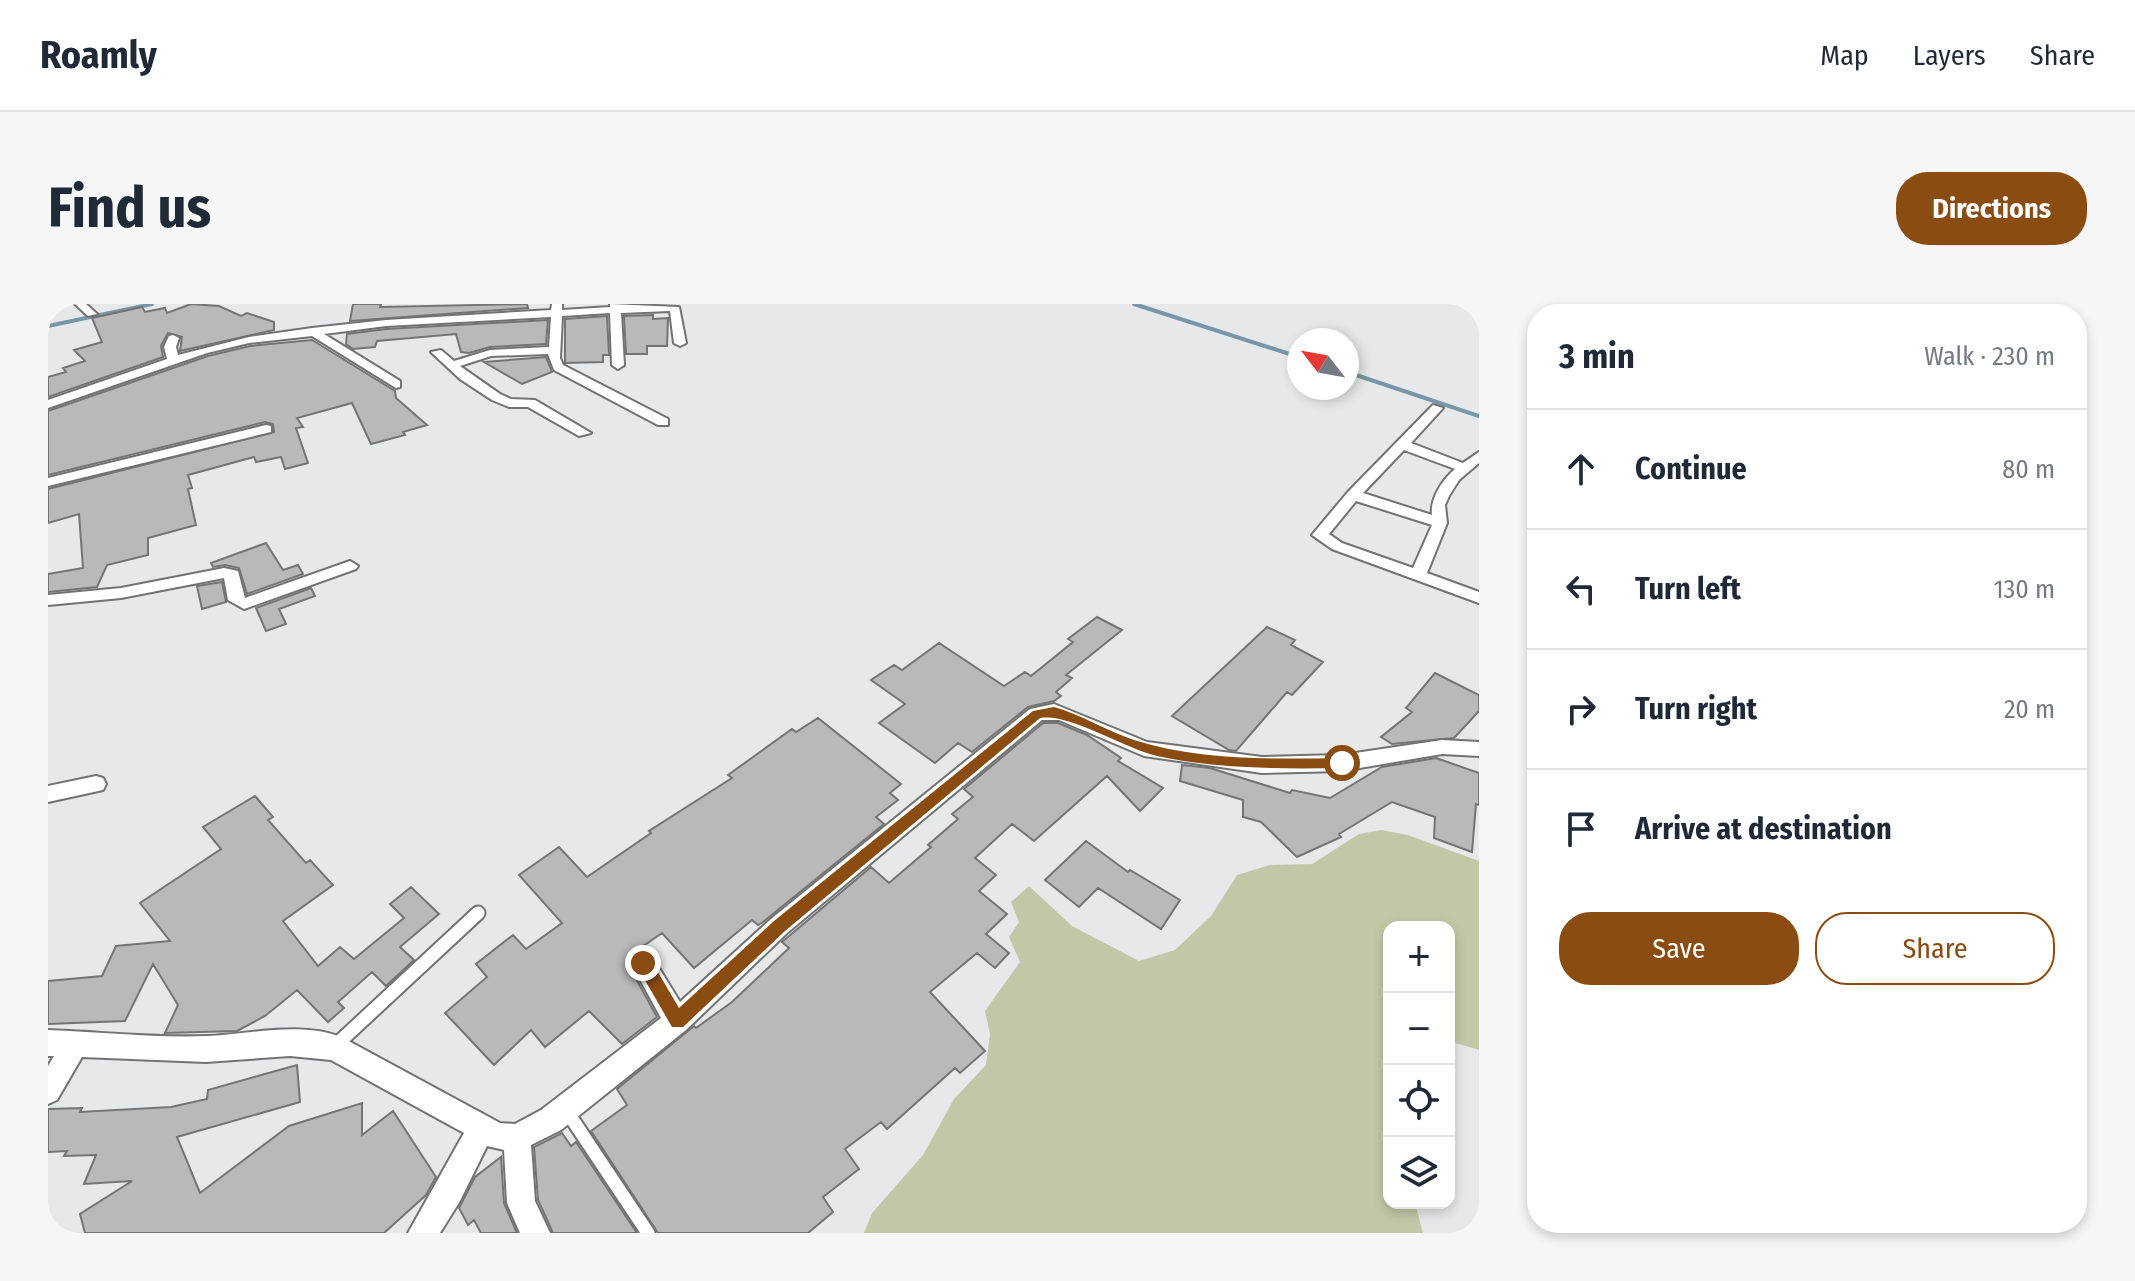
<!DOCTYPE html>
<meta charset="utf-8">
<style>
body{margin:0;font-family:"Fira Sans Condensed",sans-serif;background:#f6f6f7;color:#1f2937}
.controls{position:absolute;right:24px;bottom:24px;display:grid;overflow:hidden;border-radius:16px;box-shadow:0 4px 12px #0003}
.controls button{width:72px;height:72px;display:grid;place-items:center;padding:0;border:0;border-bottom:2px solid #e0e1e3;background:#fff;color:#1f2937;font:40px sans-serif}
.compass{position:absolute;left:1239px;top:24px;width:72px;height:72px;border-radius:50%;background:#fff;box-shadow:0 4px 12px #0003;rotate:301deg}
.stop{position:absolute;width:24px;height:24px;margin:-18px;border:6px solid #8b4c12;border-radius:50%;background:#fff}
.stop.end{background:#8b4c12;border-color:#fff;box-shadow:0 2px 8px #0008}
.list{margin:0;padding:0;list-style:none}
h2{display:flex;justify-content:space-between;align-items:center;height:104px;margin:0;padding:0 32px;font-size:34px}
h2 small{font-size:26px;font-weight:400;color:#747a83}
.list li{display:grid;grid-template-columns:52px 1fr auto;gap:24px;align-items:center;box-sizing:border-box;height:120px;padding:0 32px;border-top:2px solid #e0e1e3}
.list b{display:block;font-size:30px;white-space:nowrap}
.list em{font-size:26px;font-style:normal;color:#747a83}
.actions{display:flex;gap:16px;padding:24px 32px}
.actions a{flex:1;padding:18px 0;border:2px solid #8b4c12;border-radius:32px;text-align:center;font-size:28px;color:#8b4c12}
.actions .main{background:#8b4c12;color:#fff}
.icon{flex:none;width:44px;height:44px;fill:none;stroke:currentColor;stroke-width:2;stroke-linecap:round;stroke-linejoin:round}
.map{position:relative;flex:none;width:1431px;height:929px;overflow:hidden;border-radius:32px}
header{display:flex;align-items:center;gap:48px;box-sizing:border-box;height:112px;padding:0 40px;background:#fff;border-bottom:2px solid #e0e1e3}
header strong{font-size:38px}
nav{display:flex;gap:44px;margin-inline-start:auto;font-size:28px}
.intro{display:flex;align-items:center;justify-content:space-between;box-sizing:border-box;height:192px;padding:0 48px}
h1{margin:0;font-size:56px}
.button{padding:20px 36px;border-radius:32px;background:#8b4c12;color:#fff;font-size:28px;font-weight:700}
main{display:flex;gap:48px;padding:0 48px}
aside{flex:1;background:#fff;border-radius:32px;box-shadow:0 4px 12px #0003}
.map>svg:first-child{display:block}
.green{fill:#c2c8a7}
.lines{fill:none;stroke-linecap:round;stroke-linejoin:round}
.stream{stroke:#7797a9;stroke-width:4}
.building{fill:#bab9ba;stroke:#757474;stroke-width:2}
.lane-casing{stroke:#717272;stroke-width:17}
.street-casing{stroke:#717272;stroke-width:4}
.lane{stroke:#fff;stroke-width:13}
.street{fill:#fff;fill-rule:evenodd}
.route{fill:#8b4c12}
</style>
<header>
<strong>Roamly</strong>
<nav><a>Map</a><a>Layers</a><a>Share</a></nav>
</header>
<div class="intro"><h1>Find us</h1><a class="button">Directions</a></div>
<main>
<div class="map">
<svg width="1431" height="929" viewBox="0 0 1431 929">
<rect width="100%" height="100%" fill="#e7e8e9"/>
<path class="green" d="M 1333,526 L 1360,531 L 1431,557 L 1431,746 L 1401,737 L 1401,623 L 1341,623 L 1341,899 L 1367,899 L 1375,929 L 816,929 L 824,909 L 875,851 L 906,795 L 938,761 L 942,730 L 937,707 L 972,658 L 961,633 L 971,618 L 963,598 L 981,582 L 1024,622 L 1091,657 L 1127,646 L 1163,612 L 1189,571 L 1222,561 L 1264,560 L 1311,530 Z"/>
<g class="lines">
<path class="stream" d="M 1086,0 L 1251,53
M 0,22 L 104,0
M 1299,68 L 1431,112"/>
</g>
<path class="building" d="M 143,0 L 171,2 L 193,12 L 199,9 L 226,18 L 226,26 L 132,47 L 134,33 L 120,29 L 113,42 L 115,53 L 0,93 L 0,73 L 18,68 L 15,64 L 37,57 L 26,46 L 54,38 L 44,14 L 94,3 L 97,8 L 117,4 L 119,9 Z
M 305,0 L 333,0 L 332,3 L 479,0 L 480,4 L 302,17 Z
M 605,11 L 605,15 L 620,14 L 619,42 L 599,42 L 599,50 L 578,50 L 576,12 Z
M 559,12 L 561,51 L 555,51 L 555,58 L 517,59 L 517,15 Z
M 500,16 L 498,40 L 442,43 L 421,49 L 413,48 L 408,30 L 329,37 L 327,43 L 305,45 L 298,40 L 299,30 L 338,25 Z
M 264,36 L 347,87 L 348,94 L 379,121 L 355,128 L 357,131 L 323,140 L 304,99 L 249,114 L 255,123 L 248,124 L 260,159 L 237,165 L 233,153 L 208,158 L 206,153 L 140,171 L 144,184 L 140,185 L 148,221 L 100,234 L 100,251 L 59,261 L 49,283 L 0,288 L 0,270 L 35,264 L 31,210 L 0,219 L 0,185 L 226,128 L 225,120 L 217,118 L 0,171 L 0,107 L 160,52 L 202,42 Z
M 498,53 L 504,68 L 474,80 L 436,58 Z
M 218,239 L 235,266 L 250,261 L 255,270 L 199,290 L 191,264 L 177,261 L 165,263 L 163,259 Z
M 174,278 L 178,298 L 154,305 L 149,282 Z
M 263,284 L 267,292 L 231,305 L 238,320 L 218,327 L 208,304 Z
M 1049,313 L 1074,326 L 1018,371 L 1024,374 L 1008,388 L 1013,392 L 1006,397 L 980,403 L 924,448 L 910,439 L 887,459 L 831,419 L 857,400 L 823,376 L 846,361 L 854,366 L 891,339 L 956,382 L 977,368 L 983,372 L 1025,338 L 1020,335 Z
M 1219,323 L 1247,336 L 1243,341 L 1275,358 L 1244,391 L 1239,388 L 1188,447 L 1181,446 L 1124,412 Z
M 1387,369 L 1431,391 L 1431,407 L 1406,434 L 1344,440 L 1333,433 L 1364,408 L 1358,404 Z
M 770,414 L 853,480 L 842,489 L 850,496 L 828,513 L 836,520 L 715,618 L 710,621 L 704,616 L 646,664 L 614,629 L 584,650 L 580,660 L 609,713 L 574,740 L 541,707 L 497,743 L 483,726 L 446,761 L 397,709 L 439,673 L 428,660 L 465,631 L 478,645 L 514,619 L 471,571 L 511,543 L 539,573 L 603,529 L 601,527 L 684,474 L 680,471 L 744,425 L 748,428 Z
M 995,419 L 1010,419 L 1039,431 L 1073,454 L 1070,457 L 1115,484 L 1092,507 L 1059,472 L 986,537 L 964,520 L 927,554 L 948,571 L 931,587 L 959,610 L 938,630 L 961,649 L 947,664 L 929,649 L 882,688 L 937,747 L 912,769 L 907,764 L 839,825 L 833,818 L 797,845 L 811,865 L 775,893 L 785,908 L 760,929 L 610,929 L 543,827 L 579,801 L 569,785 L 646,722 L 648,724 L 684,698 L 741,644 L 734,638 L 823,563 L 841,579 L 883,543 L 880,541 L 910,515 L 904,510 L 925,493 L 916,485 Z
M 1388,454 L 1431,469 L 1431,501 L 1428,500 L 1424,548 L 1386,534 L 1387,513 L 1344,498 L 1291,530 L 1293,533 L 1249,553 L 1213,518 L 1195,513 L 1195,496 L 1132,477 L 1134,461 L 1162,464 L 1242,489 L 1244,486 L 1282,494 L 1334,463 Z
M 207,492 L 225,513 L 220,516 L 258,559 L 262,556 L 285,581 L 235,617 L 270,662 L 292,643 L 306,655 L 356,614 L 342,600 L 363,583 L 391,610 L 352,643 L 366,656 L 338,682 L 324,668 L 290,698 L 296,704 L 280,718 L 249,686 L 217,712 L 189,727 L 117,729 L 130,701 L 105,660 L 77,717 L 0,720 L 0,677 L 54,672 L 68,642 L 122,637 L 92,599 L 173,545 L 155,523 Z
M 1038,537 L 1080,568 L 1082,566 L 1132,596 L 1113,625 L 1050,584 L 1031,603 L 997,576 Z
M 249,761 L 252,798 L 129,833 L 152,889 L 241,822 L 314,799 L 314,831 L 345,807 L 388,873 L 378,891 L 336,929 L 37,929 L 32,910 L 84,877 L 36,880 L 48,851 L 16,852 L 19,847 L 0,848 L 0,805 L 34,804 L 32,808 L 123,803 L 159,795 L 160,786 Z
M 514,829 L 523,842 L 528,838 L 589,929 L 505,929 L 490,896 L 486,843 Z
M 453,853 L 456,899 L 469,929 L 433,929 L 426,916 L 420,921 L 411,904 L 427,873 Z"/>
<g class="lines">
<g class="lane-casing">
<path id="lane" d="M 288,741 L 430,609
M 518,806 L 600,929"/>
</g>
<g class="street-casing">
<path id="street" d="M 0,0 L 11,0 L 0,4 Z
M 27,0 L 38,0 L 49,10 L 40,12 Z
M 504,0 L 514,0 L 514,6 L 562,3 L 562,0 L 631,3 L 638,39 L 632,42 L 626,39 L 622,7 L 573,9 L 576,61 L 570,65 L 564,61 L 562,9 L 514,12 L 512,54 L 515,61 L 620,115 L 620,121 L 610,121 L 506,66 L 500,50 L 443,52 L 412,62 L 452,90 L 463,95 L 487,96 L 543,129 L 531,132 L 480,103 L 461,103 L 444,96 L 412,75 L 383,48 L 393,46 L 406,57 L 442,46 L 501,43 L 503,13 L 338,22 L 276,30 L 352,77 L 352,83 L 348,84 L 264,32 L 201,39 L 159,49 L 0,104 L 0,96 L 119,55 L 116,43 L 121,32 L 125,31 L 131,34 L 128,43 L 130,51 L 201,33 L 264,24 L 338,16 L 503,6 Z
M 1385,101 L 1395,104 L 1363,139 L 1415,159 L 1431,148 L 1431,159 L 1411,176 L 1401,192 L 1397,201 L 1399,219 L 1379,269 L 1431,288 L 1431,299 L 1284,245 L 1264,231 L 1300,188 ZM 1356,146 L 1407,165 C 1394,176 1382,195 1384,211 L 1315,189 ZM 1308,197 L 1384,221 L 1365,264 L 1294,239 L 1281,230 Z
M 218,121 L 223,122 L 223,128 L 0,182 L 0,174 Z
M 302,257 L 310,262 L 308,265 L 196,305 L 180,296 L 176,274 L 73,294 L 0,301 L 0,291 L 73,284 L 176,264 L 190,267 L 197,294 Z
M 1006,400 L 1099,438 L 1214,453 L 1294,451 L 1394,436 L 1431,438 L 1431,452 L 1394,450 L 1294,467 L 1214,469 L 1096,452 L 1011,416 L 994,416 L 739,629 L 638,726 L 513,826 L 483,841 L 487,897 L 502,929 L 472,929 L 459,899 L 456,846 L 439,842 L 412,897 L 392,929 L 360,929 L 416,829 L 283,756 L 242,752 L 158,758 L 34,753 L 9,796 L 0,800 L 0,762 L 6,752 L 0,752 L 0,726 C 53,728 107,734 160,732 C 203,730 255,717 295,734 L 452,819 L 467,820 L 493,806 L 613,714 L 583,659 L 587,651 L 595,648 L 603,651 L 632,698 L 723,615 L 982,405 Z
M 48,472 L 55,474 L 58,480 L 55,486 L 0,498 L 0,482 Z"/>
</g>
<use href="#lane" class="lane"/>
<use href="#street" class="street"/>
</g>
<path class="route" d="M 1006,403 C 1034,411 1059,427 1086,436 C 1152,457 1226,455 1294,454 L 1301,459 L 1294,464 C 1232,465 1170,465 1109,452 C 1075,444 1022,409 992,414 L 737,627 L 635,723 L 624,723 L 590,664 L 590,653 L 601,653 L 631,704 L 726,617 L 985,407 Z"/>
</svg>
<div class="controls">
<button>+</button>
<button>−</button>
<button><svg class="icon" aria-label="locate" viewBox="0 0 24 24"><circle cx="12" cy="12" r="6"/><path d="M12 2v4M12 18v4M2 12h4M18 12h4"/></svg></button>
<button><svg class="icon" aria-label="layers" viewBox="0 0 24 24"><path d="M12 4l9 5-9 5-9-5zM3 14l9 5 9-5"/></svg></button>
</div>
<svg class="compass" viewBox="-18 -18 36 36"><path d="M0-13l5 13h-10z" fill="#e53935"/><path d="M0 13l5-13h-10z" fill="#747a83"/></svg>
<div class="stop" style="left:1294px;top:459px"></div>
<div class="stop end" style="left:595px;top:659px"></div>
</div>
<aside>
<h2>3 min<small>Walk · 230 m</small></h2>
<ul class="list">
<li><svg class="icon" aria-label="ahead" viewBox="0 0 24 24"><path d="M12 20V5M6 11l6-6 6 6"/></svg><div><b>Continue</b></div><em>80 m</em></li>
<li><svg class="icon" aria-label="left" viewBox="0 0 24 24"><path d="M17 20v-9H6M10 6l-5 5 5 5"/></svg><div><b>Turn left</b></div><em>130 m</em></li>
<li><svg class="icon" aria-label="right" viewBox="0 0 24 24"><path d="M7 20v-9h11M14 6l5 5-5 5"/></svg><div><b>Turn right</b></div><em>20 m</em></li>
<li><svg class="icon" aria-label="arrive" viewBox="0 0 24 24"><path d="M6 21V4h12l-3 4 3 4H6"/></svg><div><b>Arrive at destination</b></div></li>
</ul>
<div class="actions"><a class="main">Save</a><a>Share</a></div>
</aside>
</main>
